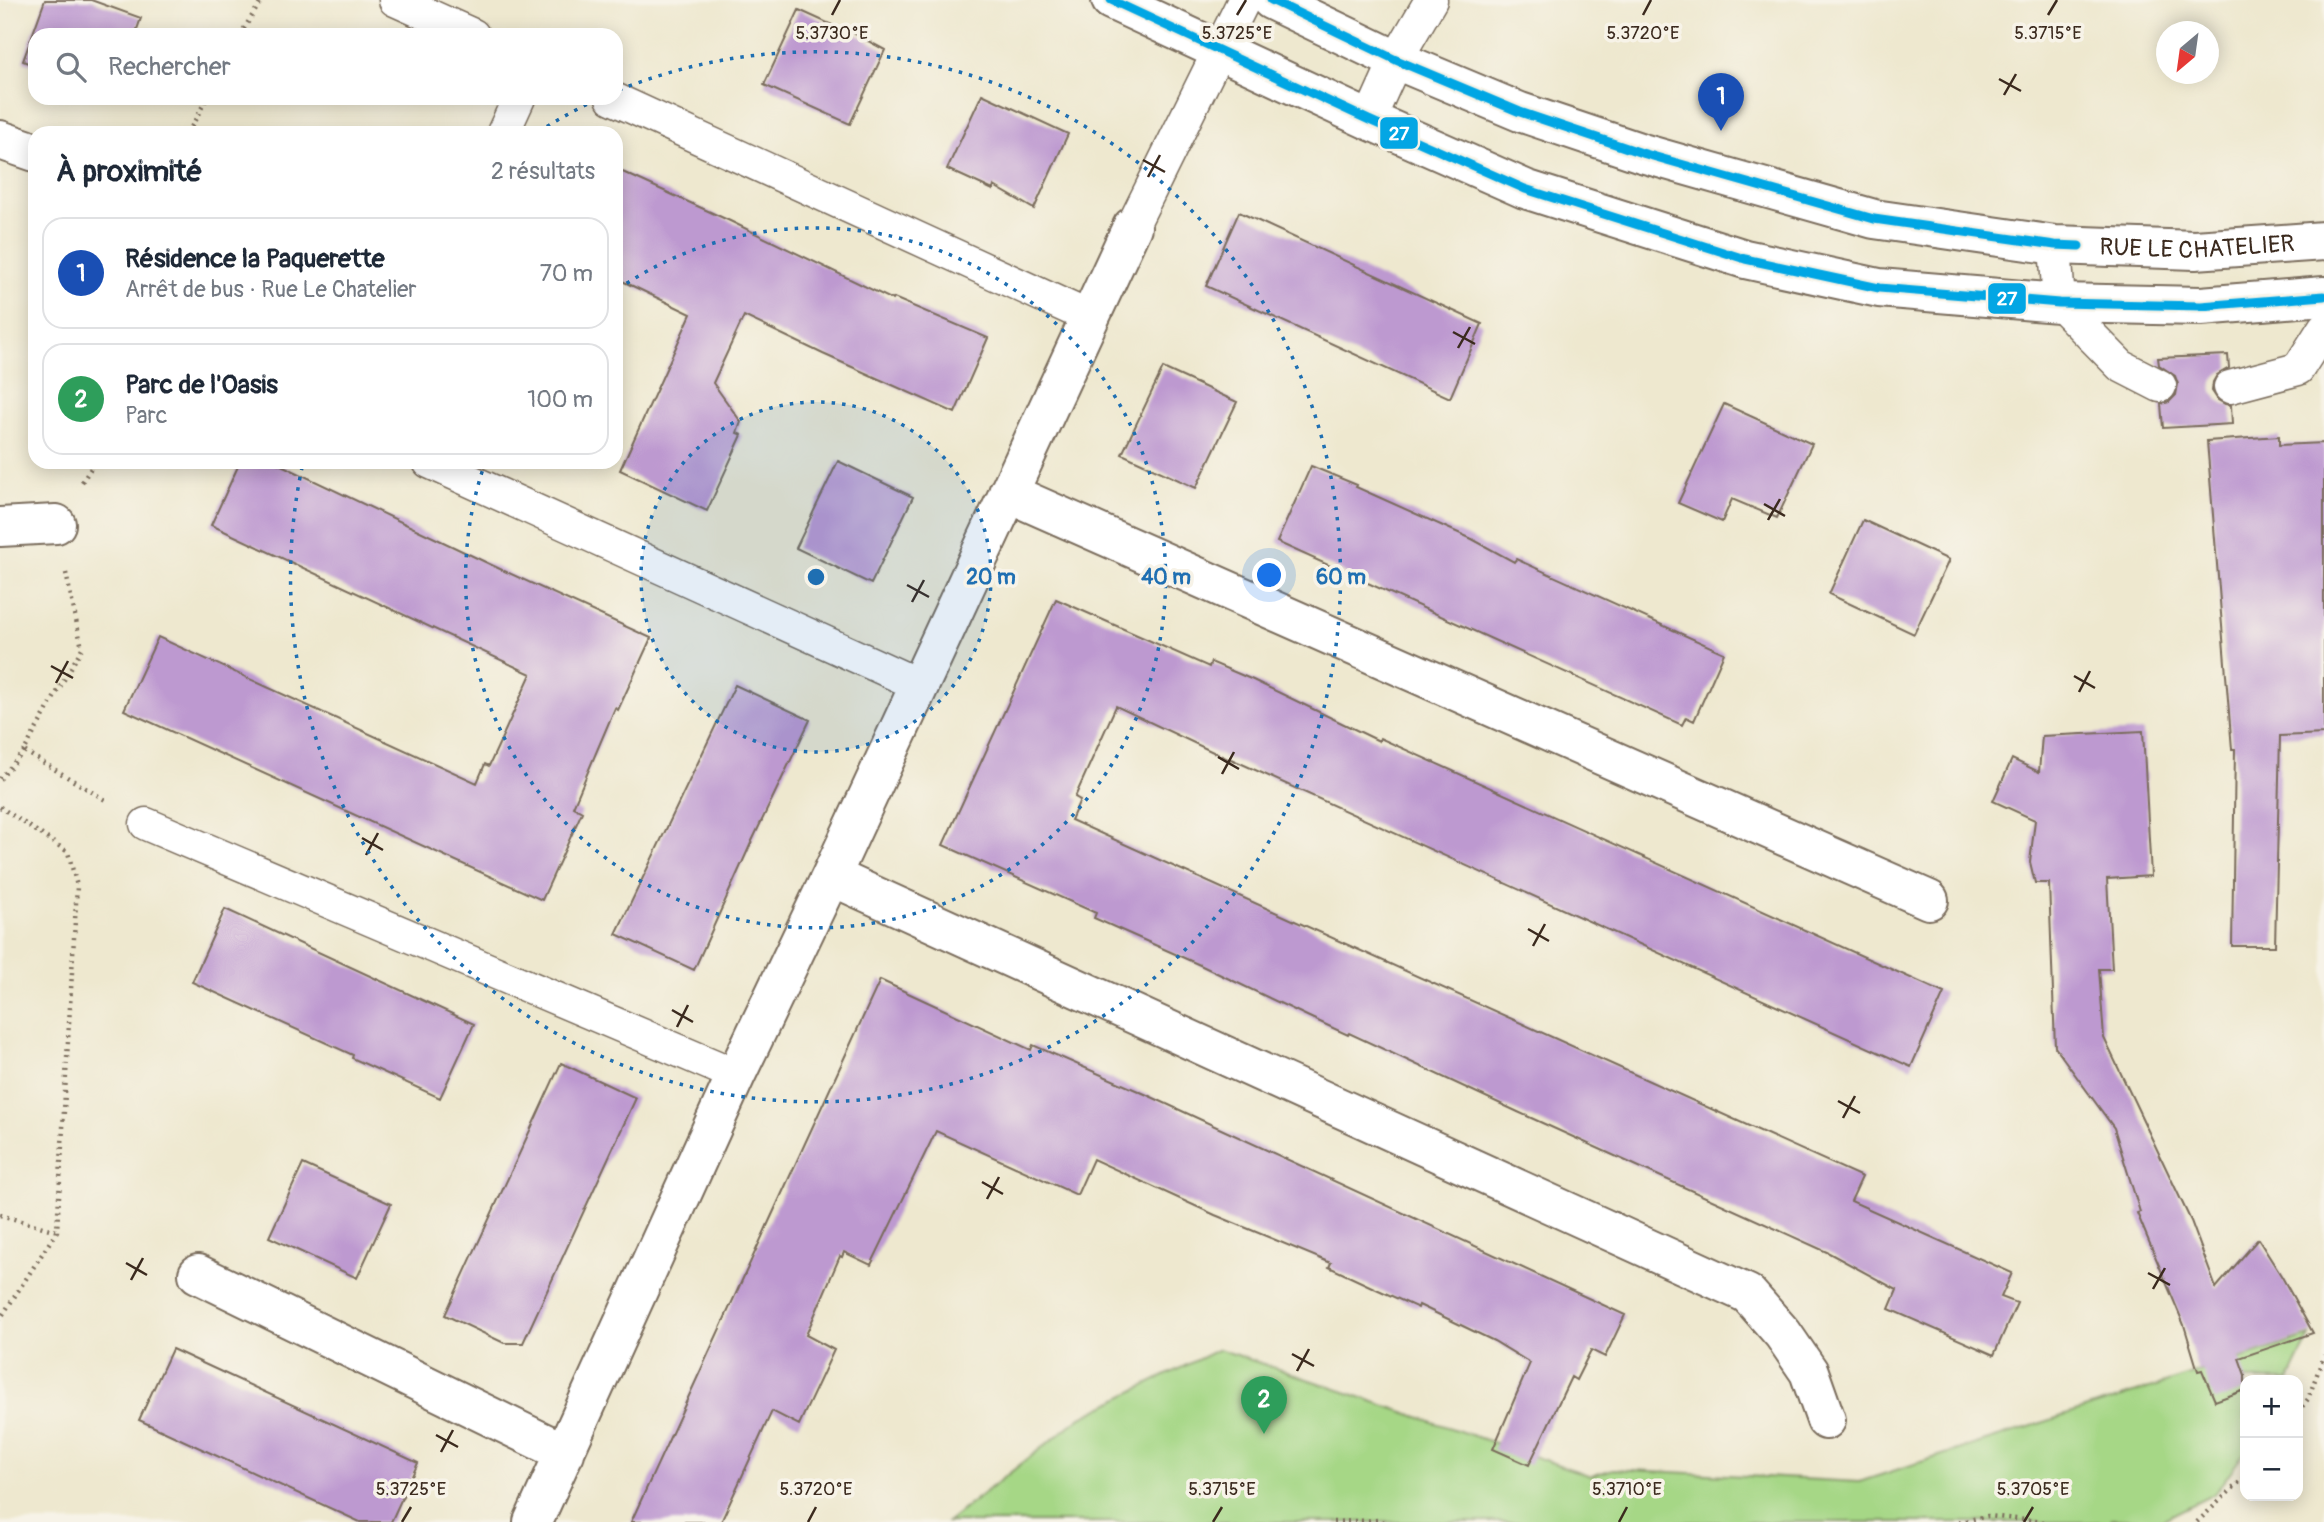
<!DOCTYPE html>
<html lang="fr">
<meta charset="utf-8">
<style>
body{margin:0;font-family:Pangolin,sans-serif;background:#f6f6f7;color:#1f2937}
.controls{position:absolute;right:21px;bottom:21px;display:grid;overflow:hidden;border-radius:14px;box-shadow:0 4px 18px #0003}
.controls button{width:63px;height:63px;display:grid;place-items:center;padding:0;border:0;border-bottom:2px solid #e0e1e3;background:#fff;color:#1f2937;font:35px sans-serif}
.compass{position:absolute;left:2156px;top:21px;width:63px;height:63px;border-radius:50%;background:#fff;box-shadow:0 4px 18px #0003;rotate:209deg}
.you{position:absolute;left:1270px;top:576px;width:24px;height:24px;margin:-18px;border:5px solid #fff;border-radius:50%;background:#1a73e8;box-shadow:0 0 0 10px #1a73e833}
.badge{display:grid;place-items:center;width:46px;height:46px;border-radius:50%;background:#111827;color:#fff;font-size:23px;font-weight:700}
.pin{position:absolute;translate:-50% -58px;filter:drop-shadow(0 2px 4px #0008)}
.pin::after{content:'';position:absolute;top:37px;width:24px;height:21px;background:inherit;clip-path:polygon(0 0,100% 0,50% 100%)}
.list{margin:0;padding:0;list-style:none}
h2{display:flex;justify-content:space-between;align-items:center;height:91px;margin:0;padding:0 28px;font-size:30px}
h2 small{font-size:23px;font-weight:400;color:#747a83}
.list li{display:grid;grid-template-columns:46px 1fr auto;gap:21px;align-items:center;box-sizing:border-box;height:112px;margin:0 14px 14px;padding:0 14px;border:2px solid #e0e1e3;border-radius:21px}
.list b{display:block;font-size:26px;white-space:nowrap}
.list p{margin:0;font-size:23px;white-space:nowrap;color:#747a83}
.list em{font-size:23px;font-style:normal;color:#747a83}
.icon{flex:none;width:38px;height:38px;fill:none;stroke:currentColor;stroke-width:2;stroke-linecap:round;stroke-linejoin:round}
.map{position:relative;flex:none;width:2324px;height:1522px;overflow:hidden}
.search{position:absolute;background:#fff;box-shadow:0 4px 18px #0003;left:28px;top:28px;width:595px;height:77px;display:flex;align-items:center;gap:18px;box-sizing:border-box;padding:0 24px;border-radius:21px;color:#747a83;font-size:26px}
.panel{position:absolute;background:#fff;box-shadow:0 4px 18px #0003;left:28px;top:126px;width:595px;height:343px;border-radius:21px}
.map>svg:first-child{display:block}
.green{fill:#a6d786;stroke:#708052;stroke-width:2}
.building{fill:#bd99d0}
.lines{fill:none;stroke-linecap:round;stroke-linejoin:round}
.service-casing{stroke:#7a6c5c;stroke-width:35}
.minor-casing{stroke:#7a6c5c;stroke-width:42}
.secondary-casing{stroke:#7a6c5c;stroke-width:42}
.path{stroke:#7a6c5c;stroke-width:4.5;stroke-dasharray:2 5;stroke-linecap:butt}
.service{stroke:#fff;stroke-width:32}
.minor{stroke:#fff;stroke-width:38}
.secondary{stroke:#fff;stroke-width:38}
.bus-1-casing{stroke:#f7f3e8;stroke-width:14}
.bus-1{stroke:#03a6e4;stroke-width:9}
.ticks{fill:none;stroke:#3b2a1e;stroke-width:2.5}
.ring{fill:none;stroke:#1f6fb2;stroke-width:3.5;stroke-dasharray:3.5 7}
.labels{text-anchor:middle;stroke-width:7;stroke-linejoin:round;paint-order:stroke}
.street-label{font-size:24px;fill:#3b2a1e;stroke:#f7f3e8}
.ticks-label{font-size:18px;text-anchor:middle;fill:#3b2a1e;stroke:#f7f3e8;stroke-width:7;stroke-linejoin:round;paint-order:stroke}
.centre{fill:#1f6fb2;stroke:#f7f3e8;stroke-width:3.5}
.ring-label{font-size:21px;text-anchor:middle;font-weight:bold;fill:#1f6fb2;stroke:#f7f3e8;stroke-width:7;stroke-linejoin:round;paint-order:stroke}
.line-badge{stroke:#f7f3e8;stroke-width:2.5}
.badge-label{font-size:19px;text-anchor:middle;font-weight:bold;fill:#fff}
</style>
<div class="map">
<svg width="2324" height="1522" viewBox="0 0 2324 1522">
<rect width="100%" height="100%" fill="#f7f3e8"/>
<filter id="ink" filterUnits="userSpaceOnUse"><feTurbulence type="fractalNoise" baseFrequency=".0143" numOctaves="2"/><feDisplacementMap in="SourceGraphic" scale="14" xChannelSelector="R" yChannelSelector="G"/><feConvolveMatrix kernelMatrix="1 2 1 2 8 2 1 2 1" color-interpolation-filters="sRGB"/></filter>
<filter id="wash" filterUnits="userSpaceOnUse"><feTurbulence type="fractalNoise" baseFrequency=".00686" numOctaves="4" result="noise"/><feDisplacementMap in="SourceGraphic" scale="28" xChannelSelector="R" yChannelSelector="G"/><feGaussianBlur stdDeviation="1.57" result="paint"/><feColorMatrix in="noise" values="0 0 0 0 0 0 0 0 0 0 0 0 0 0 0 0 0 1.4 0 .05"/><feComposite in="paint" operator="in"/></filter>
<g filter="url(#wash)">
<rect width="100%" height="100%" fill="#eee8cf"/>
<path class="green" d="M 2310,1336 L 2289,1380 L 2245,1380 L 2245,1452 L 2214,1494 L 2162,1520 L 2112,1518 L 2110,1522 L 947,1522 L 1081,1417 L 1219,1349 L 1591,1476 L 1613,1469 L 1859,1482 Z"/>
<g id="blocks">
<path class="building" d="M 45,0 L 91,0 L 141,18 L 135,35 L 35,35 L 35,66 L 23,61 Z
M 799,10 L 845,31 L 846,29 L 885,50 L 850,124 L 764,85 Z
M 982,94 L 1068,134 L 1034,209 L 994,186 L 993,190 L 947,169 Z
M 616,169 L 730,221 L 893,300 L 894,298 L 988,338 L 955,413 L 823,354 L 744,316 L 713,383 L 741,422 L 737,433 L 742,435 L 707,511 L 620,470 L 691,314 L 616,278 Z
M 1239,212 L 1482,324 L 1450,398 L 1206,286 Z
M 2228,355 L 2229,368 L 2217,375 L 2213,382 L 2212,391 L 2218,400 L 2225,404 L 2231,405 L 2232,424 L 2163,428 L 2161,404 L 2169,402 L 2176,395 L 2178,384 L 2175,376 L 2159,365 L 2158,358 Z
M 1163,368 L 1237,402 L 1196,488 L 1122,454 Z
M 1724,404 L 1812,444 L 1777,518 L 1732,499 L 1722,522 L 1678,503 Z
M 2279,436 L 2279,445 L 2324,443 L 2324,734 L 2280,736 L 2275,946 L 2232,946 L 2235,749 L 2232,749 L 2207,441 Z
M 838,461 L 913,497 L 871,584 L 796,548 Z
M 240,462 L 275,462 L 500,569 L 651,638 L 618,710 L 615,708 L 573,807 L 582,812 L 542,900 L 124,710 L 158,637 L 477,783 L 485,764 L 489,766 L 531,674 L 211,525 Z
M 1311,466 L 1357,485 L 1356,487 L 1472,539 L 1514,562 L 1516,559 L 1724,653 L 1694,721 L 1686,717 L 1682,725 L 1277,542 Z
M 1863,520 L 1949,560 L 1914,634 L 1829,594 Z
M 1056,599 L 1209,667 L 1211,662 L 1253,680 L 1379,741 L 1380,738 L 1944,993 L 1911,1067 L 1231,759 L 1230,760 L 1116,706 L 1075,797 L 1080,800 L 1071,820 L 1862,1177 L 1851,1201 L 2012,1273 L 2001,1297 L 2017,1303 L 1994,1355 L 1889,1309 L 1897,1290 L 1829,1253 L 1518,1112 L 1349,1033 L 1348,1035 L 1307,1016 L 1200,965 L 1094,918 L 1096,913 L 943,845 Z
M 735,685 L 810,720 L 751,843 L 694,970 L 616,934 Z
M 2143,731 L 2151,876 L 2107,879 L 2112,969 L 2099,969 L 2104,1038 L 2191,1221 L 2216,1288 L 2258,1239 L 2282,1277 L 2313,1333 L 2239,1358 L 2245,1375 L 2245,1390 L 2215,1401 L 2202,1370 L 2198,1371 L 2184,1325 L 2137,1213 L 2140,1212 L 2114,1128 L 2055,1047 L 2049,883 L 2035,883 L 2030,862 L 2035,820 L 1993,801 L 2012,759 L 2039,772 L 2042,736 Z
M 225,909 L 474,1024 L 440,1098 L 352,1058 L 353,1055 L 192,982 Z
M 880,980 L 1031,1050 L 1033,1045 L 1145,1094 L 1625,1315 L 1605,1357 L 1591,1350 L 1576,1380 L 1571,1377 L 1529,1465 L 1493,1449 L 1530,1363 L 1494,1341 L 1419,1305 L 1418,1308 L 1374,1288 L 1329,1267 L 1331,1263 L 1215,1215 L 1093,1159 L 1077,1195 L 936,1131 L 871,1265 L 844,1252 L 842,1257 L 840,1256 L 806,1335 L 834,1350 L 799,1425 L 772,1411 L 721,1522 L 631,1522 Z
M 561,1063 L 636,1098 L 523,1343 L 504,1343 L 445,1315 Z
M 303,1164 L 391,1204 L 357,1278 L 269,1237 Z
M 172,1349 L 418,1463 L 391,1522 L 360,1522 L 139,1420 Z"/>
</g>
</g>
<g filter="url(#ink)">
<use href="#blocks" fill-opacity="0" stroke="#7a6c5c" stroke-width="2"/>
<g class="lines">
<g class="service-casing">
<path id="service" d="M 395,0 L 473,35
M 612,98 L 1089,317
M 1369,120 L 1396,60 L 1431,0
M 503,133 L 519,98
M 1132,227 L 1244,0
M 2055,245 L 2059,303 L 2121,366 L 2160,386
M 2230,387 L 2298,369 L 2324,328
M 429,462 L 919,685
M 146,824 L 736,1075"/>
</g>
<g class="minor-casing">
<path id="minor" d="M 0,140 L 35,152
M 1008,493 L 1929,900
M 0,527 L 56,524
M 831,876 L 1748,1294 L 1783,1334 L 1809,1372 L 1826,1420
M 198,1274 L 565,1453
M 533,1522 L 736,1075 L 831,876 L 1132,227"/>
</g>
<g class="secondary-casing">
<g id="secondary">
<path d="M 1111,0 L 1369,120 L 1525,189 L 1745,259 L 1879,288 L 2059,303 L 2201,306 L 2324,296"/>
<path id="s1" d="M 1271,0 L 1396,60 L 1520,112 L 1642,153 L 1874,219 L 2055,245 L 2195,250 L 2324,241"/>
</g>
</g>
<path class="path" d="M 240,35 L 262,0
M 188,133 L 207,98
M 82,482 L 95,462
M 66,573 L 82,648 L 24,751 L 107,801
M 0,779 L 24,751
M 0,807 L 68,852 L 77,886 L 57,1231 L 0,1319
M 0,1215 L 57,1231
M 2298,1412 L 2308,1399 L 2324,1355
M 1333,1522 L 1379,1520 L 1384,1522
M 1959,1522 L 1988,1516 L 2045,1522
M 2197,1522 L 2245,1477"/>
<use href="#service" class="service"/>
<use href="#minor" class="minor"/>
<use href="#secondary" class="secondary"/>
<g class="bus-1-casing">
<path id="bus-1" d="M 1111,0 L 1369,120 L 1525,189 L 1745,259 L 1879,288 L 2059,303 L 2201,306 L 2324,296
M 1271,0 L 1396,60 L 1520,112 L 1642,153 L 1874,219 L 2055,245 L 2079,246"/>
</g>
<use href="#bus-1" class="bus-1"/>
</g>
</g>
<path class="ticks" d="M 832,15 L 840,0M 1237,15 L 1246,0M 1643,15 L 1651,0M 2048,15 L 2057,0M 1999,79 L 2021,91M 2004,95 L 2016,74M 1143,160 L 1165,172M 1148,177 L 1160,155M 1453,332 L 1475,344M 1458,348 L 1470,327M 1764,504 L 1785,516M 1768,520 L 1780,499M 907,585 L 929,597M 912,602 L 924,580M 51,666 L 73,678M 2074,676 L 2095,688M 56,683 L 68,661M 2079,692 L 2090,671M 1218,757 L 1239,769M 1222,774 L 1234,752M 362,838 L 383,850M 366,855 L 378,833M 1528,929 L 1549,941M 1533,946 L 1545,924M 672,1010 L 693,1022M 677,1027 L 688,1005M 1838,1101 L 1860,1113M 1843,1118 L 1855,1096M 982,1182 L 1003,1194M 987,1199 L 999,1177M 126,1263 L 147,1275M 2148,1273 L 2170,1285M 131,1280 L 143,1258M 2153,1289 L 2165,1268M 1292,1354 L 1314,1366M 1297,1371 L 1309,1349M 436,1435 L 458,1447M 441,1452 L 453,1430M 402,1522 L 411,1507M 808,1522 L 816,1507M 1213,1522 L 1222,1507M 1619,1522 L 1627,1507M 2024,1522 L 2033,1507"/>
<circle cx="816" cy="577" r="175" fill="#1f6fb2" fill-opacity=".12"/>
<g class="ring">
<circle cx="816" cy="577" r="175"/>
<path d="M618 289A350 350 0 1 1 485 463"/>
<path d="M538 132A525 525 0 0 1 598 99M619 90A525 525 0 1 1 303 463"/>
</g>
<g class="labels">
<g class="street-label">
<text dy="8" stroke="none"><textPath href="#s1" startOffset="968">RUE LE CHATELIER</textPath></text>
</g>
</g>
<g class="ticks-label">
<text x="832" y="39">5.3730°E</text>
<text x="1237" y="39">5.3725°E</text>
<text x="1643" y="39">5.3720°E</text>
<text x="2048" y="39">5.3715°E</text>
<text x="411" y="1495">5.3725°E</text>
<text x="816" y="1495">5.3720°E</text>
<text x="1222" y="1495">5.3715°E</text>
<text x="1627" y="1495">5.3710°E</text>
<text x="2033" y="1495">5.3705°E</text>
</g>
<circle cx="816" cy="577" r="10" class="centre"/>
<g class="ring-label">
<text x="991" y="584">20 m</text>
<text x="1166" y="584">40 m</text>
<text x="1341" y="584">60 m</text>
</g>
<g class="line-badge">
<rect x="1379" y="116" width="40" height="34" rx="7" fill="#03a6e4"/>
<rect x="1987" y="282" width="40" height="33" rx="7" fill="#03a6e4"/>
</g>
<g class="badge-label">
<text x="1399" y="140">27</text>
<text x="2007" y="305">27</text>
</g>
</svg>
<div class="controls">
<button>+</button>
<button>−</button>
</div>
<svg class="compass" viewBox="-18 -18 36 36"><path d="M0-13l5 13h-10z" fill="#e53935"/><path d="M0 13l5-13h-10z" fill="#747a83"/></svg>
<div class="you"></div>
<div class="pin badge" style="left:1721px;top:131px;background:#1a4fb4">1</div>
<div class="pin badge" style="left:1264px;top:1434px;background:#2e9e5b">2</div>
<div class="search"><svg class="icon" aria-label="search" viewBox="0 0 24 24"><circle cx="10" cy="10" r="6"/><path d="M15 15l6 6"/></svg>Rechercher</div>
<section class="panel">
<h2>À proximité<small>2 résultats</small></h2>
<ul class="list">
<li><span class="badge" style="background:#1a4fb4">1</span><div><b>Résidence la Paquerette</b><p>Arrêt de bus · Rue Le Chatelier</p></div><em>70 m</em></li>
<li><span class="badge" style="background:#2e9e5b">2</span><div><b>Parc de l'Oasis</b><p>Parc</p></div><em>100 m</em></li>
</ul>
</section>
</div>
